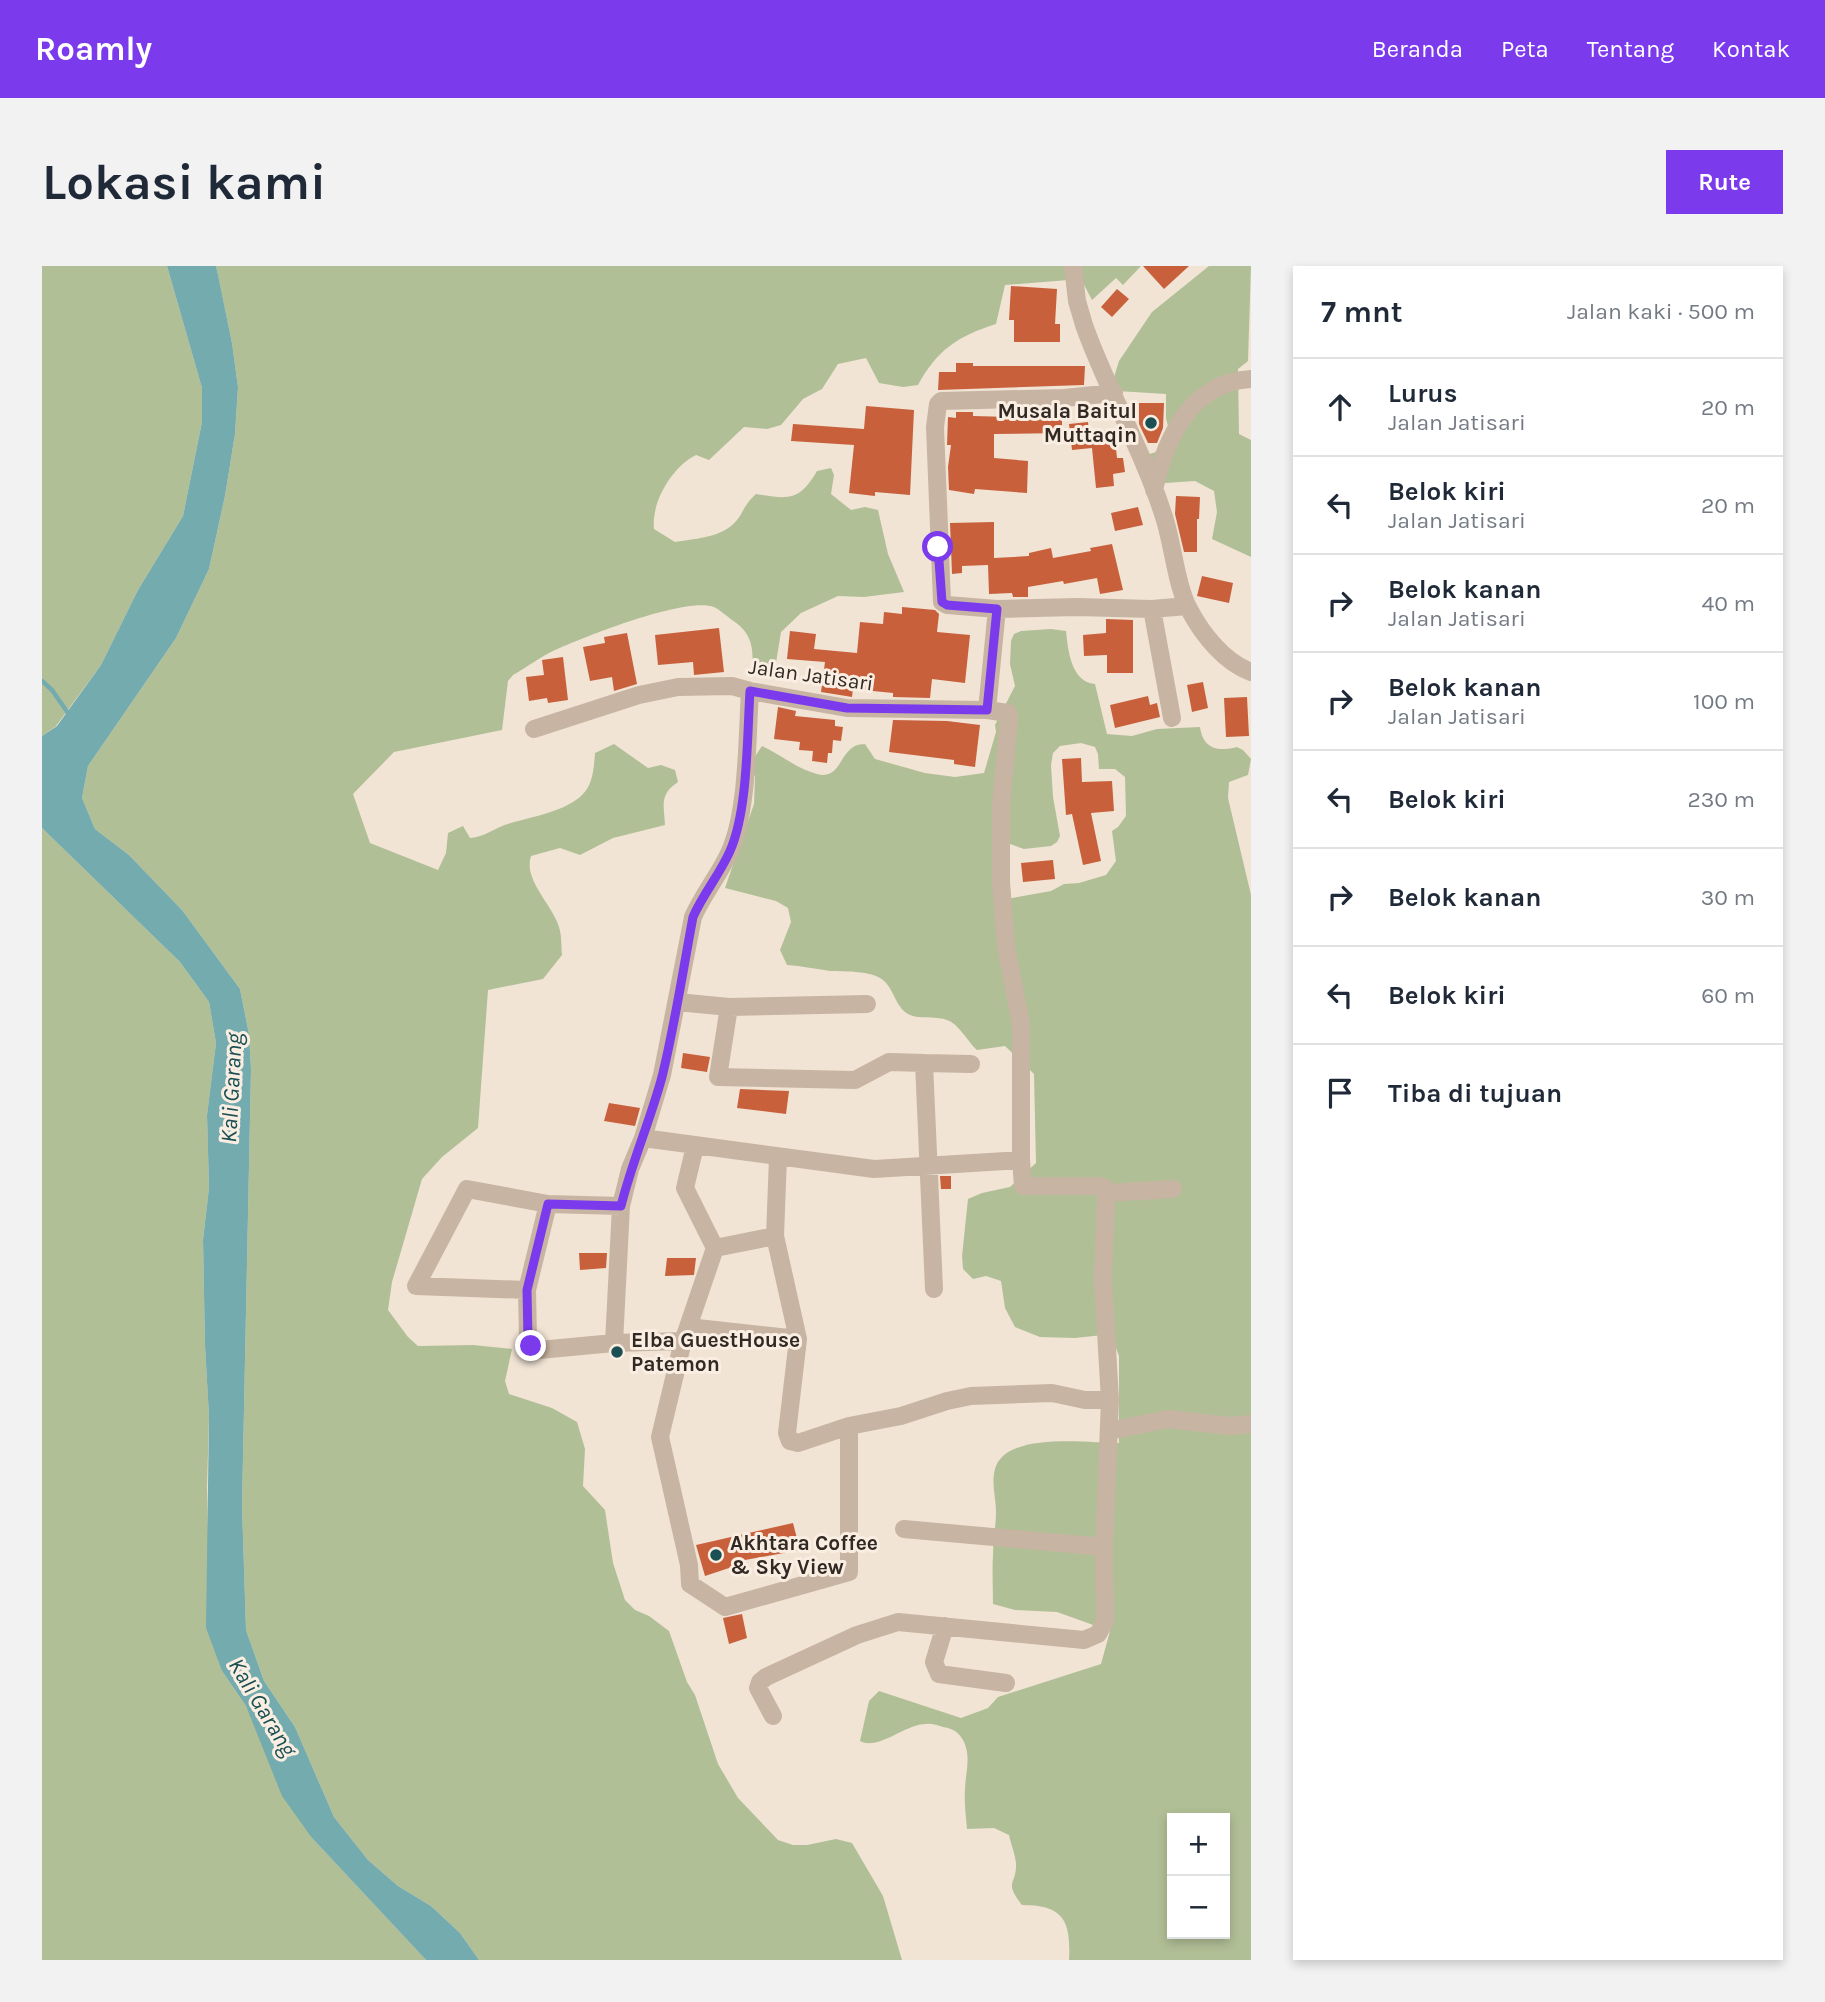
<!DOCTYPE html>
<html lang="id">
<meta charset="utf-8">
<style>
body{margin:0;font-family:Karla,sans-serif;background:#f2f2f3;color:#1f2937}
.controls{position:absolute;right:21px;bottom:21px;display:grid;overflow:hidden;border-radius:0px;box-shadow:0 4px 10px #0003}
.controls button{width:63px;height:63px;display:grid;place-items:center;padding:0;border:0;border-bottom:2px solid #e0e1e3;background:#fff;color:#1f2937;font:35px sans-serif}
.stop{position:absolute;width:21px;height:21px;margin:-16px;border:5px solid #7c3aed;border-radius:50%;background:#fff}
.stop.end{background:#7c3aed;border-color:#fff;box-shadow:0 2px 7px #0008}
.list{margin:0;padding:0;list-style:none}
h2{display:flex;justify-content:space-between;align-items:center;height:91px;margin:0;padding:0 28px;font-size:30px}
h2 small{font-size:23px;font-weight:400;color:#747a83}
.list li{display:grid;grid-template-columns:46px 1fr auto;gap:21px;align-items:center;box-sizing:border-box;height:98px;padding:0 28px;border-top:2px solid #e0e1e3}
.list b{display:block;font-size:26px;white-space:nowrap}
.list p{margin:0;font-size:23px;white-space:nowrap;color:#747a83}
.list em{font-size:23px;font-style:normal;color:#747a83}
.icon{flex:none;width:38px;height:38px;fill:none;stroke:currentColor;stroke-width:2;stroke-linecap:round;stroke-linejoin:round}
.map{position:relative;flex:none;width:1209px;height:1694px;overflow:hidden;border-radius:0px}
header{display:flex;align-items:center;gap:42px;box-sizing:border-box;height:98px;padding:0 35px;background:#7c3aed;color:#fff}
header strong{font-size:33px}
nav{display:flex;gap:38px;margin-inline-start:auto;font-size:24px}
.intro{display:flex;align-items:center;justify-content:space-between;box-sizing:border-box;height:168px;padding:0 42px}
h1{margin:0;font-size:49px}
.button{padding:18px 32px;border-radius:0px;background:#7c3aed;color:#fff;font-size:24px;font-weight:700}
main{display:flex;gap:42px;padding:0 42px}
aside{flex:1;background:#fff;border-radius:0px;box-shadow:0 4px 10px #0003}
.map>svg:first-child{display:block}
.green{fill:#b1bf96;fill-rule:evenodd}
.water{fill:#74abae}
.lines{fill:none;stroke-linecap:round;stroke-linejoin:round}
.stream{stroke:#74abae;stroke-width:4.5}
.building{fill:#c8603c}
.minor{stroke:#c8b4a2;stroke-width:18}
.route{stroke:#7c3aed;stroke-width:9}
.poi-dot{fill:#1a4f54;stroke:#f9eee1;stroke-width:2.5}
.labels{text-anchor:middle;stroke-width:6;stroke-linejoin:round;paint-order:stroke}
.poi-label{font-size:21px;font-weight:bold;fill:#332924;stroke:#f9eee1;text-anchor:start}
.street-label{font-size:21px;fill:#332924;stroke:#f9eee1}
.water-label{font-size:23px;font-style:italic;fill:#1a4f54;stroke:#f9eee1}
</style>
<header>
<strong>Roamly</strong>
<nav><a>Beranda</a><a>Peta</a><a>Tentang</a><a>Kontak</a></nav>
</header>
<div class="intro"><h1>Lokasi kami</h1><a class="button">Rute</a></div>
<main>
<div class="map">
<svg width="1209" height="1694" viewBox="0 0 1209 1694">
<rect width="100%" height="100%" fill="#f1e4d5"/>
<path class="green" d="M 0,0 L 125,0 L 160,122 L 160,156 L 141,250 L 96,324 L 59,399 L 14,460 L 0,470 Z
M 174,0 L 1099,0 L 1081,19 L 1074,12 L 1050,34 L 1039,13 L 963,19 L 954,58 C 916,70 895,84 876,119 L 861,121 L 837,117 L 824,92 L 796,98 L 780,123 L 761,133 L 739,159 L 725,163 L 702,161 L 667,194 L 654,189 C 630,201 609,236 612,263 L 633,276 C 656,272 684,272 698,250 C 703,241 706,235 714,228 C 746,233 757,236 775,205 L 789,202 L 792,209 L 789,228 L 809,244 L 823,241 L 836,244 L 846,288 L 862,326 L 822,331 L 796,330 L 759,347 L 739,366 L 732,409 L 720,412 L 710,404 C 712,382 710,367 690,354 C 685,350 678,344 672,341 C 644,330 542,371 513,384 C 498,391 485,401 471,409 L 466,415 L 460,464 L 352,486 L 311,528 L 328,577 L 396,604 L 404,587 L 406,567 L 421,560 L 428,572 C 444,571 453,561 469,557 C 490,551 524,545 540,529 C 551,519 552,501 553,487 L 572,478 L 606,502 L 619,499 L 633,504 L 636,516 C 617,529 622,538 623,559 L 571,572 L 538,589 L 518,582 L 489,590 C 481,614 510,638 517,661 C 520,670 519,680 520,689 L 501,713 L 446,724 L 436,862 L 400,891 L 380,913 L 350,1016 L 346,1044 L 366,1071 L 376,1080 L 431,1079 L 470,1083 L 463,1115 L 467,1128 L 510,1142 L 535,1156 L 543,1183 L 541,1220 L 563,1244 L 571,1297 L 583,1334 L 593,1344 L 607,1350 L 627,1365 L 645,1416 L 653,1429 L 676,1498 L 696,1532 L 736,1574 L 751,1579 L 765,1579 L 794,1573 L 810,1577 L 841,1630 L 860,1694 L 437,1694 L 418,1667 L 389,1640 L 356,1620 L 326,1594 L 292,1551 L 253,1461 L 222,1415 L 204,1364 L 200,1240 L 209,803 L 207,768 L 198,723 L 140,644 L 87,589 L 53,563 L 40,532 L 46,500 L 134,372 L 167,303 L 183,230 L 193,168 L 196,121 L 190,77 Z
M 1167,0 L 1209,0 L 1206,95 L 1196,103 L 1197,168 L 1209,174 L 1209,291 L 1170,273 L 1175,246 L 1172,225 L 1153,215 L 1123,217 L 1104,189 L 1131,181 L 1124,152 L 1124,128 L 1075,125 L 1072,111 L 1077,95 L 1110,46 Z
M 1009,363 L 1024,365 C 1026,384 1029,416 1053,418 L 1065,468 L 1090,470 L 1115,463 L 1158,461 C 1161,483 1176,486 1195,481 L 1201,484 L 1209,493 L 1206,509 L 1187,516 L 1186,532 L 1209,629 L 1209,1694 L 1027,1694 C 1029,1655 1022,1639 980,1639 C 961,1615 975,1619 974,1597 C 973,1588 969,1578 967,1569 L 952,1562 L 925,1563 C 924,1550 922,1537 923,1524 C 923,1512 927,1498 925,1486 C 923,1474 917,1465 906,1462 C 899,1461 891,1457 884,1458 C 863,1458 836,1485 818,1475 L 827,1435 L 837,1425 L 919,1452 L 946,1442 L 956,1431 L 1059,1398 L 1068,1365 L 1015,1346 L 973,1344 L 951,1338 C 951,1321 950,1305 951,1289 C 951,1275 954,1260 954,1246 C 954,1231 949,1218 953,1203 C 963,1165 1047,1177 1077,1177 L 1077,1090 L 1072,1077 L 1061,1069 L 1033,1072 L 998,1071 L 973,1061 L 963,1042 L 959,1015 L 944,1010 L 931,1013 L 921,1003 L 920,990 L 926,933 L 940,927 L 968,921 L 994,897 L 992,808 L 963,780 L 935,784 C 925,775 917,758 905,754 C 892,749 874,755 863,746 C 853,738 851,722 841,714 C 828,704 804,706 788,705 C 774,703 760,700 745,699 L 738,684 L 749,656 L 746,642 L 734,635 L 683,622 L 712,538 L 713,510 L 706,501 L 720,480 C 738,488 755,503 775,508 C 802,515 796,478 823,478 L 833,493 L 883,507 L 913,511 L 942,507 L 954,466 L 953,459 L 973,420 L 968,398 L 969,375 L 972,368 L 979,365 ZM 1039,477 L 1053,481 L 1056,488 L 1057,503 L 1073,503 L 1083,511 L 1084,550 L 1076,561 L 1070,565 L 1074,595 L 1064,609 L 1037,617 L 1022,618 L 1009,625 L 959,634 C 951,611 944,599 961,579 L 968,578 L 982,583 L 1009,580 L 1015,576 L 1018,570 L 1011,531 L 1009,499 L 1011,487 L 1018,480 ZM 1130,1552 L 1183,1552 L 1183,1668 L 1130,1668 Z
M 0,562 L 138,696 L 167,736 L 174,777 L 165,849 L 167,922 L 161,974 L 163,1080 L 167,1150 L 165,1222 L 166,1270 L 180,1405 L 204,1440 L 270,1572 L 384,1694 L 0,1694 Z"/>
<path class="water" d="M 125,0 L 174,0 L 176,9 L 190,77 L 196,121 L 193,168 L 183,230 L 167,303 L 134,372 L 46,500 L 40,532 L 53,563 L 87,589 L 140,644 L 198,723 L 207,768 L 209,803 L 200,1240 L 204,1364 L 222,1415 L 253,1461 L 292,1551 L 326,1594 L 356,1620 L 389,1640 L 418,1667 L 437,1694 L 384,1694 L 270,1572 L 240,1530 L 204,1440 L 180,1405 L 164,1362 L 167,1150 L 163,1080 L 161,974 L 167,922 L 165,849 L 174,777 L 167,736 L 138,696 L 0,562 L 0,470 L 15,460 L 59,399 L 96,324 L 141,250 L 160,156 L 160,122 Z"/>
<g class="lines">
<path class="stream" d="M 0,415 L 10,424 L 28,450"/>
</g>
<path class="building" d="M 1101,0 L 1147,0 L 1122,23 Z
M 969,20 L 1015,23 L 1013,58 L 1018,58 L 1018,76 L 972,76 L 972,54 L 967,54 Z
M 1075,23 L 1087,33 L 1070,51 L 1059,41 Z
M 914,97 L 931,97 L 931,100 L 1043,100 L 1042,119 L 896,124 L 897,106 L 914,106 Z
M 1097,137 L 1122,137 L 1121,162 L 1115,177 L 1106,177 L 1097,158 Z
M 824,140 L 872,144 L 868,229 L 833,226 L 833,230 L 807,227 L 812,179 L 749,175 L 751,158 L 822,163 Z
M 1020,143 L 1020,167 L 952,168 L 952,192 L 986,195 L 985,227 L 933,223 L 932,228 L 907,224 L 906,201 L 909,179 L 905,179 L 906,151 L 914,152 L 914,146 L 931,146 L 931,150 L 969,151 L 969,145 Z
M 1046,156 L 1047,166 L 1072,163 L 1075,192 L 1081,192 L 1083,206 L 1071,208 L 1072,220 L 1054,222 L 1050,182 L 1030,184 L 1027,158 Z
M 1134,230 L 1158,231 L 1157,253 L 1155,253 L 1155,286 L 1142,286 L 1133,248 Z
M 1096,241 L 1101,259 L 1073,265 L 1069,247 Z
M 952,256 L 952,292 L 987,290 L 987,287 L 1009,282 L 1011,292 L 1049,285 L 1048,282 L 1070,278 L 1081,324 L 1058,328 L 1055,312 L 1022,318 L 1021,315 L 986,321 L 986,331 L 971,331 L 970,327 L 947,328 L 946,299 L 920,300 L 920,307 L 910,308 L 908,257 Z
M 1160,310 L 1191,317 L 1187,337 L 1155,330 Z
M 860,341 L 893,344 L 897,348 L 895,366 L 928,369 L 923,417 L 890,413 L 888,432 L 851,431 L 851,427 L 811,423 L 810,431 L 804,430 L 779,426 L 783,396 L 745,393 L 748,365 L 774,368 L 772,383 L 815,387 L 818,356 L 841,358 L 842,346 L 860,348 Z
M 1064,353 L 1091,354 L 1091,407 L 1065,407 L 1065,389 L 1042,390 L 1041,369 L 1064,367 Z
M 677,362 L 682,406 L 652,409 L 651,396 L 616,399 L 613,369 Z
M 585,367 L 595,418 L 572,425 L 570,411 L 548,415 L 541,381 L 563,377 L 562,371 Z
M 521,391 L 526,434 L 506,437 L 505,432 L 487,435 L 484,411 L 502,409 L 500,394 Z
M 1161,416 L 1166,442 L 1150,446 L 1145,419 Z
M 1106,430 L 1108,439 L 1115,437 L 1118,451 L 1073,462 L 1068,439 Z
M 1205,431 L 1207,470 L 1184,471 L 1182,432 Z
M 736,441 L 754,445 L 753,450 L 793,454 L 793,460 L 801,461 L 799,475 L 791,474 L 790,487 L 786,487 L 785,497 L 770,495 L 771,485 L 757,484 L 758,476 L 732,473 Z
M 851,454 L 905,455 L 938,459 L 933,501 L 912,498 L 912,494 L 847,486 Z
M 1039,492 L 1040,516 L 1070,515 L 1072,545 L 1049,547 L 1059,595 L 1041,599 L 1030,548 L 1024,549 L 1020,493 Z
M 1011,594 L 1013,613 L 981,616 L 979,597 Z
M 641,787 L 668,791 L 665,806 L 639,802 Z
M 698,823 L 747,825 L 744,848 L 695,842 Z
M 567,837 L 598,842 L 593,860 L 562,855 Z
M 898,910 L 909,910 L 909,923 L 899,923 Z
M 537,987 L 565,987 L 564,1002 L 538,1004 Z
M 625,992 L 654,992 L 652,1009 L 623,1010 Z
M 751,1257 L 758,1284 L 692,1296 L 693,1300 L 663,1310 L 654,1279 Z
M 700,1348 L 705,1372 L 687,1378 L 681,1352 Z"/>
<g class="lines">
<path class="minor" d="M 1031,0 L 1035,35 L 1042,59 C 1065,124 1101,184 1122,251 C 1131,278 1134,319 1147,343 C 1160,368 1182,396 1209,406
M 1112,224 C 1123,173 1149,116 1209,113
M 955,343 L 905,339 L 900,336 L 893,161 L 896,138 L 899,135 L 1022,132 L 1072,127
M 1110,343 L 1130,452
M 708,425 C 705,472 706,544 688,585 C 678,608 661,628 651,651 L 620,809 L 601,872 L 588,903 L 579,940 L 572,1077 L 641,1075 L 646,1061 L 756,1073 L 745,1167 L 748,1175 L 756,1177 L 807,1160 L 859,1150 L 905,1135 L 929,1130 L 1010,1127 L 1043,1134 L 1068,1134 L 1062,1281 L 1063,1355 L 1056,1368 L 1042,1374 L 856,1356 L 815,1369 L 724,1411 L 718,1416 L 716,1422 L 731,1450
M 492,463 L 597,429 L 636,421 L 690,420 L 708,425 L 805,442 L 945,444 L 955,343 L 1035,341 L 1110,343 L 1145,340
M 635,736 L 687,741 L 676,811 L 813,814 L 847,796 L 882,797 L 892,1023
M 687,741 L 825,738
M 882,797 L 929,798
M 601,872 L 832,903 L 979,894 L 979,758 L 964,681 L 959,616 L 959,539 L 967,453 L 966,447 L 945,444
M 736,891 L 733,970 L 756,1073
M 979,894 L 981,920 L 1058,920 L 1063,922 L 1064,927 L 1061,1015 L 1068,1134
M 1064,927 L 1131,923
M 673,982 L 733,970
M 485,1024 L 374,1020 L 425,923 L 506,938
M 646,1061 L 673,982 L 643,922 L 653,880
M 641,1075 L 618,1171 L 647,1299 L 648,1318 L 683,1341 L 807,1306 L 807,1160
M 572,1077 L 497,1084 L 489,1080 L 486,1073 L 485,1024 L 506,938 L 579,940
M 1067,1165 L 1126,1153 L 1188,1160 L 1209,1158
M 862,1263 L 1062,1281
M 903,1360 L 892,1396 L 897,1408 L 964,1417"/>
</g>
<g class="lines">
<path class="route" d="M 489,1080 L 486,1073 L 485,1024 L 506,938 L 579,940 C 590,896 608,855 620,811 C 633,758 641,704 651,651 C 661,628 678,608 688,585 C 706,544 705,472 708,425 L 805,442 L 945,444 L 955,343 L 905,339 L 900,336 L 896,281"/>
</g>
<g class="poi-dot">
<circle cx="1109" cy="157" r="7"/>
<circle cx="575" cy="1086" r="7"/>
<circle cx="674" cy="1289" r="7"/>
</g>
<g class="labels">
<g class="poi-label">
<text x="1095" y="152" text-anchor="end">Musala Baitul<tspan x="1095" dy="24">Muttaqin</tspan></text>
<text x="589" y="1081">Elba GuestHouse<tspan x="589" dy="24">Patemon</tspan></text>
<text x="688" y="1284">Akhtara Coffee<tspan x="688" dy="24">&amp; Sky View</tspan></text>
</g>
<g class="street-label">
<text transform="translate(769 409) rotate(8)" y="7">Jalan Jatisari</text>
</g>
<g class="water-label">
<text transform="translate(189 822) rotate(-87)" y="8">Kali Garang</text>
<text transform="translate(221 1441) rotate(59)" y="8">Kali Garang</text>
</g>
</g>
</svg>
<div class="controls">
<button>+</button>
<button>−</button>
</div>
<div class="stop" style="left:896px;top:281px"></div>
<div class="stop end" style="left:489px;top:1080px"></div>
</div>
<aside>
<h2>7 mnt<small>Jalan kaki · 500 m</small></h2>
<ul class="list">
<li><svg class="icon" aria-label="ahead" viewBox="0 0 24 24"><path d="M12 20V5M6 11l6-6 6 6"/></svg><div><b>Lurus</b><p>Jalan Jatisari</p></div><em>20 m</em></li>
<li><svg class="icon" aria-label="left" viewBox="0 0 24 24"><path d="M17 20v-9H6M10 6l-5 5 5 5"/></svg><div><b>Belok kiri</b><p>Jalan Jatisari</p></div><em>20 m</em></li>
<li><svg class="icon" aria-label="right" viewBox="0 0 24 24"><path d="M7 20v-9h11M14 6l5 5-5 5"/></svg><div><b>Belok kanan</b><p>Jalan Jatisari</p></div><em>40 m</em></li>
<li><svg class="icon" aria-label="right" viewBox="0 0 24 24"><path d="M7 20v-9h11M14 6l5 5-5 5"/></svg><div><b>Belok kanan</b><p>Jalan Jatisari</p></div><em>100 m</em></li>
<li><svg class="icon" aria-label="left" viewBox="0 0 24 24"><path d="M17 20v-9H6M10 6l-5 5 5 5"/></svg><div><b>Belok kiri</b></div><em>230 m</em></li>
<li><svg class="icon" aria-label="right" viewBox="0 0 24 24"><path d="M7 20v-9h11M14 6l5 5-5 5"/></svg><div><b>Belok kanan</b></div><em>30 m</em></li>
<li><svg class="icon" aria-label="left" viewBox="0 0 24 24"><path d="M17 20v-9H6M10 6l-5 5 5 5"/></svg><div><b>Belok kiri</b></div><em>60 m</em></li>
<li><svg class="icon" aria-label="arrive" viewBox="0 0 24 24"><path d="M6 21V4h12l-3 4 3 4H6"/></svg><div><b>Tiba di tujuan</b></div></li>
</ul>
</aside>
</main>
